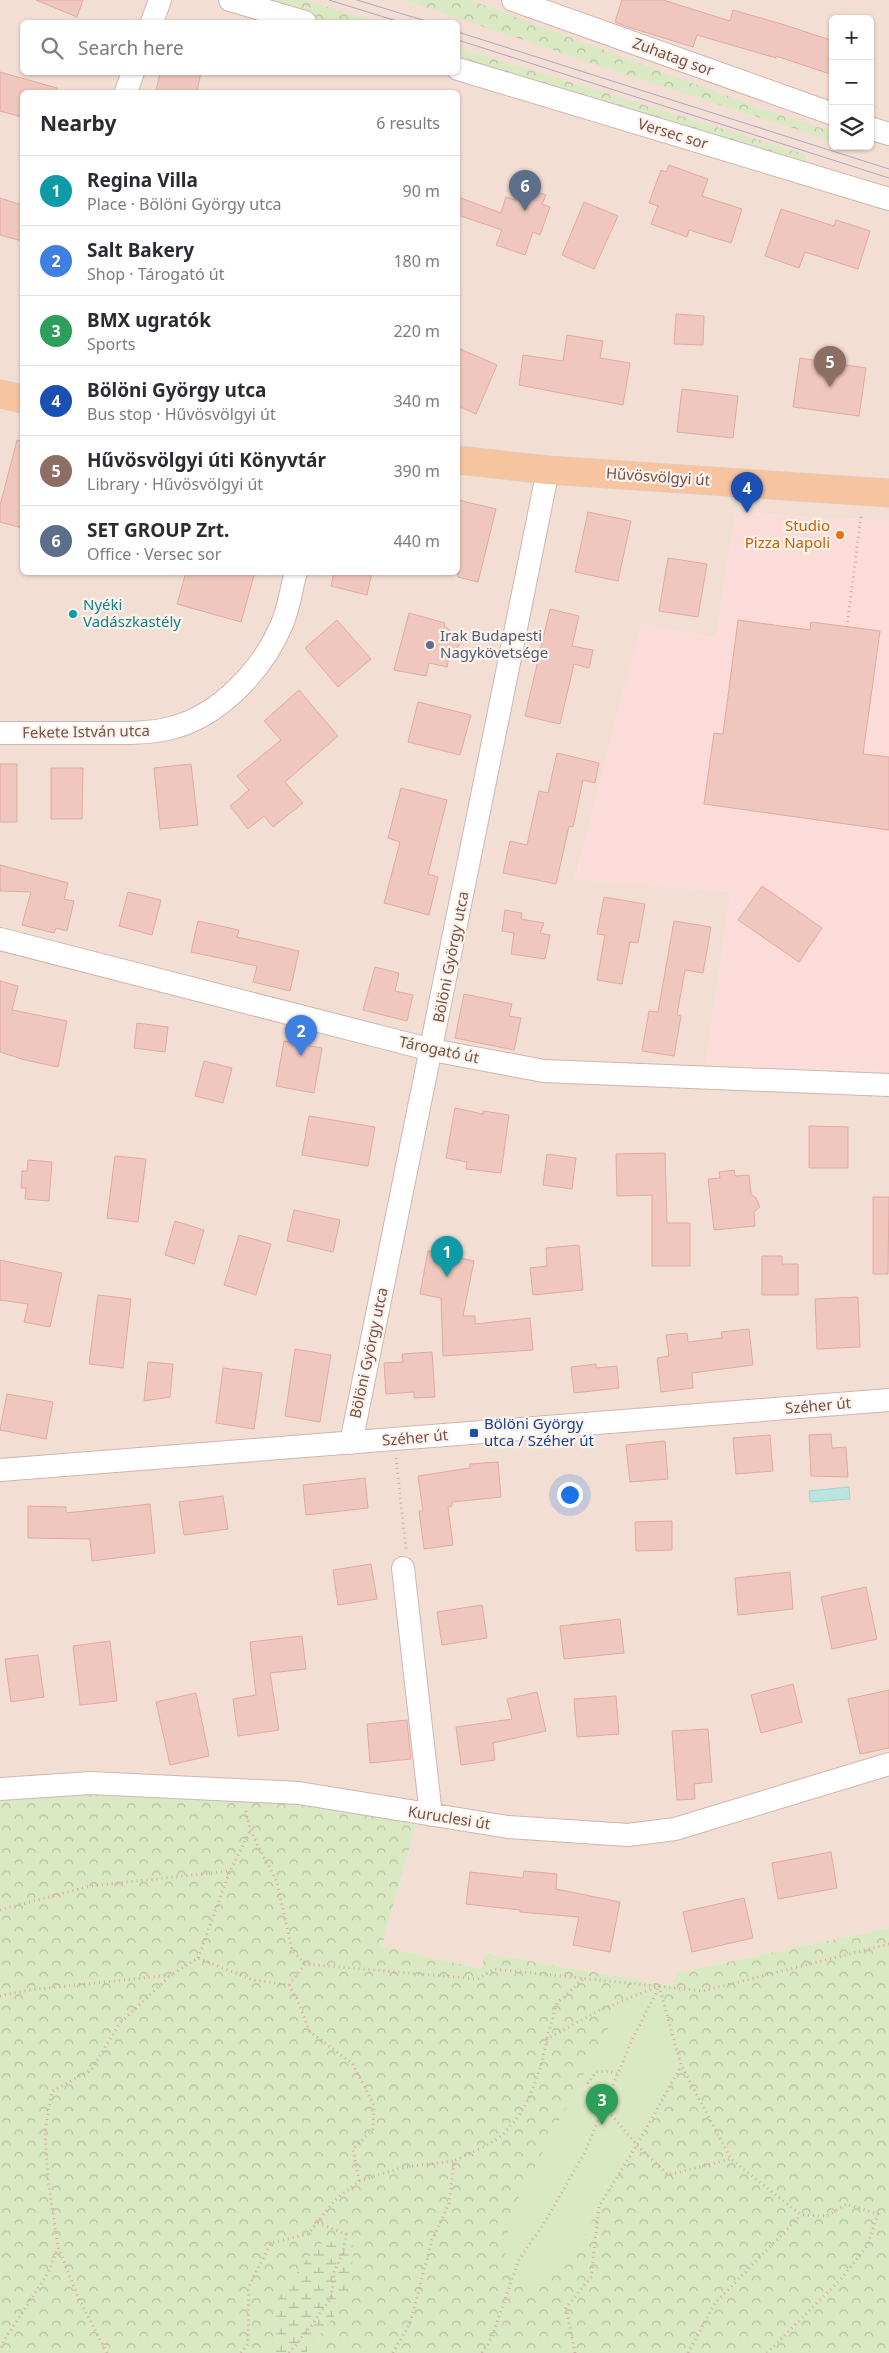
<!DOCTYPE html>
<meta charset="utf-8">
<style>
body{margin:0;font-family:"Noto Sans",sans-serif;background:#f7f7f7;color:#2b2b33}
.controls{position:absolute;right:15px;top:15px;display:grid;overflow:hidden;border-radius:8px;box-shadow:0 1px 4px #0004}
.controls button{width:45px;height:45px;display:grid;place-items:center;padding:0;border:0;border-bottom:1px solid #e1e1e2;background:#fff;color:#2b2b33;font:25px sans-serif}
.you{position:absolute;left:569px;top:1494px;width:18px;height:18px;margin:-12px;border:4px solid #fff;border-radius:50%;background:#1a73e8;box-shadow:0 0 0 8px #1a73e833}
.badge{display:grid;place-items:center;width:32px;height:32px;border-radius:50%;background:#e0504f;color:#fff;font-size:16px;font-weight:700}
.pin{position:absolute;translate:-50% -41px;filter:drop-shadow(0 1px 2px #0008)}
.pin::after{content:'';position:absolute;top:26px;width:18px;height:15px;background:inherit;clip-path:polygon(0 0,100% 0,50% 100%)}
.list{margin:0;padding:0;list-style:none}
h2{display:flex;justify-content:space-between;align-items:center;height:65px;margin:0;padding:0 20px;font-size:21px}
h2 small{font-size:16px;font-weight:400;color:#7c7c81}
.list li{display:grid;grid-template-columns:32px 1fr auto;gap:15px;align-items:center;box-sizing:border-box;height:70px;padding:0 20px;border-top:1px solid #e1e1e2}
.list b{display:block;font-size:19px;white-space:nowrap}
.list p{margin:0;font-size:16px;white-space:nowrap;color:#7c7c81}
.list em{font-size:16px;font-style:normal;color:#7c7c81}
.icon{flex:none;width:28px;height:28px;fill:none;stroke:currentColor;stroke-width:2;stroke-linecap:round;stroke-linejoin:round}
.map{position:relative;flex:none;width:889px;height:2353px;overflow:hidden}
.search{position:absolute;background:#fff;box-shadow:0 1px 4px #0004;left:20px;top:20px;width:440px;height:55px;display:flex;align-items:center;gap:12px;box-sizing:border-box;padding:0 18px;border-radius:8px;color:#7c7c81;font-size:19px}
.panel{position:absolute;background:#fff;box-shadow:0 1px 4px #0004;left:20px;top:90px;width:440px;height:485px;border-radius:8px}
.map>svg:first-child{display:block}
.residential{fill:#f3ded4;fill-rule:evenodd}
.commercial{fill:#fbdcd9}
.forest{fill:url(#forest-crowns)}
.wetland{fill:url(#wetland-marsh)}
.park{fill:#dbe8c4}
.water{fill:#bae4e1;stroke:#a1d5d2}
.building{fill:#f0c7be;stroke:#e1aa9f}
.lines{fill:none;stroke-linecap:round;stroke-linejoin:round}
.minor-casing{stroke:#cfb6af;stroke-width:24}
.major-casing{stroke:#d8cecd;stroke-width:29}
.path{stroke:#d4aaa1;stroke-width:3;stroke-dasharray:1 4;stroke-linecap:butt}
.minor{stroke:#fff;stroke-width:22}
.major{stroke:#f7c4a0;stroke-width:28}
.tram{stroke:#aea4c4;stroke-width:1}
.food-dot{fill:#e8710a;stroke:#fef3eb;stroke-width:2}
.culture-dot{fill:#0f9aa8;stroke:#fef3eb;stroke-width:2}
.service-dot{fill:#5c6f8a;stroke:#fef3eb;stroke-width:2}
.transit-dot{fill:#1a4fb4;stroke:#fef3eb;stroke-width:2}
.labels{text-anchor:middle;stroke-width:4.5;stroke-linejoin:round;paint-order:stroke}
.street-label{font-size:15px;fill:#73514b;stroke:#fef3eb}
.food-label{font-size:15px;fill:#c56008;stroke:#fef3eb;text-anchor:end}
.culture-label{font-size:15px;fill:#0d838f;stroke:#fef3eb;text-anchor:start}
.service-label{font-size:15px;fill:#4e5e75;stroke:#fef3eb;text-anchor:start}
.transit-label{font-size:15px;fill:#164399;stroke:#fef3eb;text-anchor:start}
</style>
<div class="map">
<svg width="889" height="2353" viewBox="0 0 889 2353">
<defs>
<pattern id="forest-crowns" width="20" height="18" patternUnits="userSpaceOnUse" patternTransform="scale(1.25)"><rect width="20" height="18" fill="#dbe8c4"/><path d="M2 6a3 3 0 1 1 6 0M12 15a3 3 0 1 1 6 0" fill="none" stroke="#b6bea1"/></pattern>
<pattern id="wetland-marsh" width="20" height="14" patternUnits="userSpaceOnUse" patternTransform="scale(1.25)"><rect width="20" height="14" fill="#dbe8c4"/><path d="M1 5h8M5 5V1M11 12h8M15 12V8" fill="none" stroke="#b6bea1"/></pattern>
</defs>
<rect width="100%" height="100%" fill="#fbeee5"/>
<path class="residential" d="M 0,0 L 889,0 L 889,522 L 736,512 L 716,638 L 641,625 L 575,879 L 731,892 L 706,1065 L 889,1072 L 889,1928 L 676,1973 L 674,1986 L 485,1953 L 481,1969 L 382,1946 L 419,1813 L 0,1789 ZM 833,19 L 870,19 L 870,146 L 833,146 ZM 22,22 L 458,22 L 458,72 L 22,72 ZM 22,92 L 458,92 L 458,572 L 22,572 Z"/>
<path class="commercial" d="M 736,512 L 889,522 L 889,1072 L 706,1065 L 731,892 L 575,880 L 640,625 L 716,638 Z"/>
<path class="forest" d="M 249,0 L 305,0 L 375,22 L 329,22 Z
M 404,0 L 470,0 L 765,110 L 833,132 L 833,141 L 639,79 Z
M 458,48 L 807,155 L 805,161 L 458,59 Z
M 91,1783 L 419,1813 L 382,1946 L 481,1969 L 485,1953 L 673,1986 L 676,1973 L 889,1928 L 889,2353 L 0,2353 L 0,1789 Z"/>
<path class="wetland" d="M 353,2239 L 352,2276 L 338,2311 L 306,2353 L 273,2353 L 276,2302 L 318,2244 Z"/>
<path class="park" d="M 632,1983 L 659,1986 L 681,2065 L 637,2145 L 599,2206 L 580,2245 L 533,2288 L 503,2267 L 511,2212 Z"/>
<path class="water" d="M 849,1487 L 850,1499 L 810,1502 L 809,1491 Z"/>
<path class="building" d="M 36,0 L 83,0 L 77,17 Z
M 622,0 L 663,0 L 730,21 L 733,10 L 785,25 L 833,41 L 833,66 L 830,74 L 776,56 L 776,58 L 697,35 L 693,47 L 625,26 L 615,22 Z
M 0,72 L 57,88 L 57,92 L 22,92 L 22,117 L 0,111 Z
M 160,72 L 201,72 L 197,92 L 156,92 Z
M 669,165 L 708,179 L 702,196 L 742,209 L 731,243 L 689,230 L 687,237 L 651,224 L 658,206 L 649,203 L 661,170 L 666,172 Z
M 520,186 L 546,195 L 542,204 L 550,207 L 540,235 L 533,232 L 525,255 L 496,245 L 502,230 L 458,215 L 458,197 L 501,213 L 506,197 L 515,200 Z
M 0,198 L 22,205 L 22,241 L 0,235 Z
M 584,202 L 618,216 L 594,269 L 562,255 Z
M 781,209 L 834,226 L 836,220 L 870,231 L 858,269 L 805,252 L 799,268 L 765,256 Z
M 676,314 L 704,316 L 703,345 L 674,344 Z
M 567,335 L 603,341 L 600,358 L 630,363 L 623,405 L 519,385 L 523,355 L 563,361 Z
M 458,348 L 497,365 L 476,414 L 458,406 Z
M 800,358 L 866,368 L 859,416 L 793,407 Z
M 682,389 L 738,396 L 733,438 L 677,432 Z
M 17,440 L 22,441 L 22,528 L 0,522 L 0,506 Z
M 458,500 L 496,509 L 478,582 L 458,577 Z
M 588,512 L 631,521 L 618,581 L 575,572 Z
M 668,558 L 707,564 L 698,617 L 659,611 Z
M 186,572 L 255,572 L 241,622 L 177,604 Z
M 334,572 L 372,572 L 367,595 L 331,586 Z
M 550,609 L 579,616 L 572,646 L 593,650 L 589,668 L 574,664 L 560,724 L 525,716 Z
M 409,613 L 445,623 L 444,626 L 458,636 L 461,642 L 457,648 L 450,651 L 447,667 L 429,663 L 426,676 L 394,670 Z
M 337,620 L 371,659 L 338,687 L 305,648 Z
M 738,620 L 810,630 L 811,622 L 880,631 L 863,754 L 889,757 L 889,830 L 704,804 L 714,733 L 723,734 Z
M 299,690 L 338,736 L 285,782 L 303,803 L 273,827 L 264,816 L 248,829 L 230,806 L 249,790 L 237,776 L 281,740 L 264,721 Z
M 418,702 L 471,715 L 460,755 L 408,742 Z
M 557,753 L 599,763 L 595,783 L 583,780 L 573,827 L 569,826 L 556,884 L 503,873 L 510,841 L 527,845 L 539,791 L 548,793 Z
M 0,764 L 17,764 L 17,822 L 0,822 Z
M 191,764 L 198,825 L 160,829 L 154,768 Z
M 51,768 L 83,768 L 82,819 L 51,819 Z
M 401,788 L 447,800 L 428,874 L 438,877 L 429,915 L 384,903 L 400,842 L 388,838 Z
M 0,865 L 68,883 L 64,899 L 74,901 L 67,931 L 56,928 L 54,933 L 22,925 L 31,892 L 0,891 Z
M 762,886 L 822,928 L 799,962 L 738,920 Z
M 128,892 L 161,900 L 152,935 L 119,926 Z
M 604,897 L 645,904 L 638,943 L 630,942 L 622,984 L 597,980 L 605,935 L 597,934 Z
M 505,910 L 522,913 L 521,919 L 544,923 L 540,933 L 550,935 L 545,959 L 511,954 L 514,933 L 502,931 Z
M 198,921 L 239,930 L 237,937 L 299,951 L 290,991 L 253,982 L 257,966 L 191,952 Z
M 674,921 L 711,927 L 703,973 L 685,970 L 677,1015 L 681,1016 L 674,1056 L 642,1051 L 649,1011 L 658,1012 Z
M 375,967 L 399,973 L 395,991 L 413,995 L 407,1021 L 363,1010 Z
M 0,981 L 18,986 L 12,1010 L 67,1021 L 58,1067 L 25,1060 L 0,1052 Z
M 464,994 L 512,1004 L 509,1016 L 521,1018 L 514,1050 L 455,1038 Z
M 137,1023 L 168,1027 L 165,1052 L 134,1048 Z
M 284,1041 L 322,1048 L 314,1093 L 276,1086 Z
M 204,1061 L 232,1068 L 223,1103 L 195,1096 Z
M 455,1108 L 483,1114 L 483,1111 L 509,1115 L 501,1173 L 466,1169 L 467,1162 L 446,1158 Z
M 309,1116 L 375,1127 L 368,1166 L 302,1155 Z
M 809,1126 L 848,1127 L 848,1168 L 809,1168 Z
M 665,1153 L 667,1223 L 690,1223 L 690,1266 L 652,1266 L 652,1195 L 617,1196 L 616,1154 Z
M 547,1154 L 576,1158 L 572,1189 L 543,1185 Z
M 115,1156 L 146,1159 L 138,1222 L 107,1218 Z
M 28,1160 L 52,1162 L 49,1201 L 25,1199 L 26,1188 L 21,1188 L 22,1171 L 27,1171 Z
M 734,1170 L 735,1176 L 749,1175 L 751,1194 L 756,1198 L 760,1207 L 754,1212 L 755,1226 L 714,1230 L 708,1179 L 720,1178 L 719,1172 Z
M 873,1197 L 889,1197 L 888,1274 L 873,1274 Z
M 294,1210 L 340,1220 L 333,1252 L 287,1241 Z
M 175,1221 L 204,1230 L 194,1264 L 165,1255 Z
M 239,1235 L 271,1244 L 256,1295 L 224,1285 Z
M 579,1245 L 583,1290 L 533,1295 L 530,1268 L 547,1266 L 546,1248 Z
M 428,1251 L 474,1261 L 463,1316 L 475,1316 L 475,1324 L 530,1318 L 533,1350 L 443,1356 L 441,1298 L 420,1294 Z
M 762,1256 L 782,1256 L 782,1264 L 798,1264 L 798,1295 L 762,1295 Z
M 0,1260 L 62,1273 L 50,1327 L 24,1322 L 28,1304 L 0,1300 Z
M 98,1295 L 131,1299 L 123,1368 L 89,1364 Z
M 858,1297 L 860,1347 L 817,1349 L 815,1299 Z
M 749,1329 L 753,1365 L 692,1373 L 693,1388 L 661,1392 L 657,1358 L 669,1356 L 666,1335 L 687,1333 L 688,1342 L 722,1338 L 721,1332 Z
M 295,1349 L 331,1355 L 320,1422 L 285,1416 Z
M 432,1352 L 435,1397 L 414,1398 L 414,1392 L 386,1394 L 384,1363 L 403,1362 L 402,1354 Z
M 148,1362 L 173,1364 L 170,1397 L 144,1401 Z
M 596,1364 L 596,1368 L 617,1366 L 619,1388 L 574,1393 L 571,1367 Z
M 223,1368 L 262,1373 L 254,1429 L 216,1423 Z
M 7,1394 L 53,1402 L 46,1439 L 0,1430 Z
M 831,1434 L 832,1448 L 846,1447 L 848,1477 L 811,1476 L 809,1435 Z
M 770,1435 L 773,1471 L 736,1474 L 733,1438 Z
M 665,1441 L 668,1479 L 630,1482 L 626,1445 Z
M 498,1462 L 501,1497 L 452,1502 L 452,1506 L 448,1507 L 453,1545 L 424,1549 L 419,1511 L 423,1511 L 418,1476 L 470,1468 L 470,1464 Z
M 365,1478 L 368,1508 L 306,1515 L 303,1485 Z
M 223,1496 L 228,1529 L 184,1535 L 179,1502 Z
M 150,1504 L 155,1553 L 92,1561 L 90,1539 L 28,1538 L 28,1506 L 66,1507 L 66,1513 Z
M 672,1521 L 672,1550 L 636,1551 L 635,1522 Z
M 371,1564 L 377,1599 L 338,1605 L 333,1570 Z
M 790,1572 L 793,1609 L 738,1615 L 735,1578 Z
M 866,1587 L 877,1639 L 832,1649 L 821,1597 Z
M 482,1605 L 487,1638 L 442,1645 L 437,1612 Z
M 620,1619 L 624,1653 L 564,1659 L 560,1626 Z
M 302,1636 L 306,1669 L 270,1673 L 279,1730 L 238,1736 L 233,1699 L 256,1695 L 250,1642 Z
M 110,1641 L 117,1701 L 80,1705 L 73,1646 Z
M 38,1655 L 44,1697 L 11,1702 L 5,1659 Z
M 793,1684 L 802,1722 L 761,1733 L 751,1695 Z
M 889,1690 L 889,1748 L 860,1754 L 848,1699 Z
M 537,1692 L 546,1731 L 493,1743 L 495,1760 L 461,1765 L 456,1727 L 512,1719 L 507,1699 Z
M 196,1693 L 209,1756 L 170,1765 L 156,1702 Z
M 616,1696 L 619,1734 L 577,1737 L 574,1699 Z
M 407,1720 L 411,1759 L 370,1763 L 367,1724 Z
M 708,1729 L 712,1782 L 694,1784 L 695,1799 L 677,1800 L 672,1731 Z
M 831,1852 L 837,1888 L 778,1899 L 772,1863 Z
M 524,1871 L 557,1874 L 556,1889 L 620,1902 L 610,1952 L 573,1945 L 579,1917 L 520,1912 L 520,1910 L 466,1904 L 470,1872 L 523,1878 Z
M 744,1898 L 753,1938 L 692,1952 L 683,1912 Z"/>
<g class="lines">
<g class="minor-casing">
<path id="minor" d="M 230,0 L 305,22
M 513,0 L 833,114
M 152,22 L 160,0
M 458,69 L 889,199
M 126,92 L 133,72
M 870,128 L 889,134
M 0,733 C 33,733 66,733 99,733 C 123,733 148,734 171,728 C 220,716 263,669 282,624 C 289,608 291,589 296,572
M 0,939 L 432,1050 L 544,1071 L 889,1085
M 351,1443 L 548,470
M 0,1470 L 889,1400
M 403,1568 L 431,1815
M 0,1789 L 91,1783 L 299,1793 L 508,1827 L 628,1835 L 675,1829 L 889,1764"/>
</g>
<g class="major-casing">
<path id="major" d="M 0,394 L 22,399
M 458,460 L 548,470 L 889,493"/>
</g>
<path class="path" d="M 847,627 L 861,516
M 396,1458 L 406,1549
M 246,1811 L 250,1830 L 277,1882 L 292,1950 L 305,1964
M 0,1910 L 90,1886 L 230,1871
M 198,1958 L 230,1871 L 250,1831
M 289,1985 L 297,1999 L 310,2032 L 352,2063 L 374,2105 L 373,2129 L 353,2149 L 359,2181
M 659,1986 L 681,2065 L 731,2159 L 801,2215 L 827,2216 L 846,2204 L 878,2214 L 867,2246 L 841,2279 L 767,2353
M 0,1996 L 29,1990 L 171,1975 L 198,1958 L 253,1980 L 289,1985 L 305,1964 L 478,1979 L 494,1969 L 703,1991 L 889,1944
M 547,2038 L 557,2003 L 583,1979
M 617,2074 L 610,2071 L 596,2072 L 588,2083 L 593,2093 L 637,2145 L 668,2175 L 731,2159
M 0,2347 L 48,2273 L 58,2248
M 107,2353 L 78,2297 L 58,2247 L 48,2179 L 45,2131 L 52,2091 L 91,2070 L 120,2023 L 171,1975
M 241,2353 L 248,2344 L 249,2286 L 271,2243 L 308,2234 L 335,2200 L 359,2181 L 404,2167 L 454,2161
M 289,2353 L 311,2326 L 331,2298 L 334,2272 L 343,2253 L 346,2234 L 316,2222
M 393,2353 L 410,2323 L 432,2240 L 449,2204 L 454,2161 C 467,2154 491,2145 502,2135 C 530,2108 539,2076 547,2039 L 600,2010 L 659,1986
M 482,2353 L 492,2337 L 519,2259 L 543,2225 L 584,2154 L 632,2040 L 659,1987
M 575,2353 L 566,2308 L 591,2277 L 599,2206 L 637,2145 L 681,2066
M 688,2353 L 715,2303 L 801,2215"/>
<use href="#minor" class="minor"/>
<use href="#major" class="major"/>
<path class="tram" d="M 329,0 L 400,22
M 357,0 L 429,22
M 458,32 L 889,169
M 458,40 L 889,178"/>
</g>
<circle class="food-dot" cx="840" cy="535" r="5"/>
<circle class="culture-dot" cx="73" cy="614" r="5"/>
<circle class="service-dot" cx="430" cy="645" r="5"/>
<rect class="transit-dot" x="469" y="1428" width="10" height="10" rx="2.5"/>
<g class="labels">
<g class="street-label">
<text transform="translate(673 57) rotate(20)" y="5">Zuhatag sor</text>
<text transform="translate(673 134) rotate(17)" y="5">Versec sor</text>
<text transform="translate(658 477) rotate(4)" y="5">Hűvösvölgyi út</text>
<text transform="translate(86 732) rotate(-1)" y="5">Fekete István utca</text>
<text transform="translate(451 957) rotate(-79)" y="5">Bölöni György utca</text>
<text transform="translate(439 1050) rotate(12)" y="5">Tárogató út</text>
<text transform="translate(369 1353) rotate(-78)" y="5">Bölöni György utca</text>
<text transform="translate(818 1406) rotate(-5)" y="5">Széher út</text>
<text transform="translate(415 1438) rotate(-5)" y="5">Széher út</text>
<text transform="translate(449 1818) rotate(9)" y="5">Kuruclesi út</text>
</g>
<g class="food-label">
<text x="830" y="531">Studio<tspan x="830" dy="17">Pizza Napoli</tspan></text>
</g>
<g class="culture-label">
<text x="83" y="610">Nyéki<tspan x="83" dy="17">Vadászkastély</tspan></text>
</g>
<g class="service-label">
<text x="440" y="641">Irak Budapesti<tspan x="440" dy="17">Nagykövetsége</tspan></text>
</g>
<g class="transit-label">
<text x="484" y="1429">Bölöni György<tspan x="484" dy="17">utca / Széher út</tspan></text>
</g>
</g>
</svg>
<div class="controls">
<button>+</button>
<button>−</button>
<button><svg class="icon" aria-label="layers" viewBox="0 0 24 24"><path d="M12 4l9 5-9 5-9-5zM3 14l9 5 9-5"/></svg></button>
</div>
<div class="you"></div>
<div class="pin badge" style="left:447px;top:1277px;background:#0f9aa8">1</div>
<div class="pin badge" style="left:301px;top:1056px;background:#3f7fe0">2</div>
<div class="pin badge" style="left:602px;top:2125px;background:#2e9e5b">3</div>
<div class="pin badge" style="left:747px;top:513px;background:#1a4fb4">4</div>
<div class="pin badge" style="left:830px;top:387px;background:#8d6e63">5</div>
<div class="pin badge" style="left:525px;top:211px;background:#5c6f8a">6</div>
<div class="search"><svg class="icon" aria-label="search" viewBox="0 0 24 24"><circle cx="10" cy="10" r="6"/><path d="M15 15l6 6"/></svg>Search here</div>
<section class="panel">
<h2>Nearby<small>6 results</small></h2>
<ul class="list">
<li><span class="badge" style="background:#0f9aa8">1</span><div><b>Regina Villa</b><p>Place · Bölöni György utca</p></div><em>90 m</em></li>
<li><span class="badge" style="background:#3f7fe0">2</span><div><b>Salt Bakery</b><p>Shop · Tárogató út</p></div><em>180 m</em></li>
<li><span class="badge" style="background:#2e9e5b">3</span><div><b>BMX ugratók</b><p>Sports</p></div><em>220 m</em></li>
<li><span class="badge" style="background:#1a4fb4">4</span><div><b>Bölöni György utca</b><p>Bus stop · Hűvösvölgyi út</p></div><em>340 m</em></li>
<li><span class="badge" style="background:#8d6e63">5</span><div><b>Hűvösvölgyi úti Könyvtár</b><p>Library · Hűvösvölgyi út</p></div><em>390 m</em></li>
<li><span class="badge" style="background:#5c6f8a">6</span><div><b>SET GROUP Zrt.</b><p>Office · Versec sor</p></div><em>440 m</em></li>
</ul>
</section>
</div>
